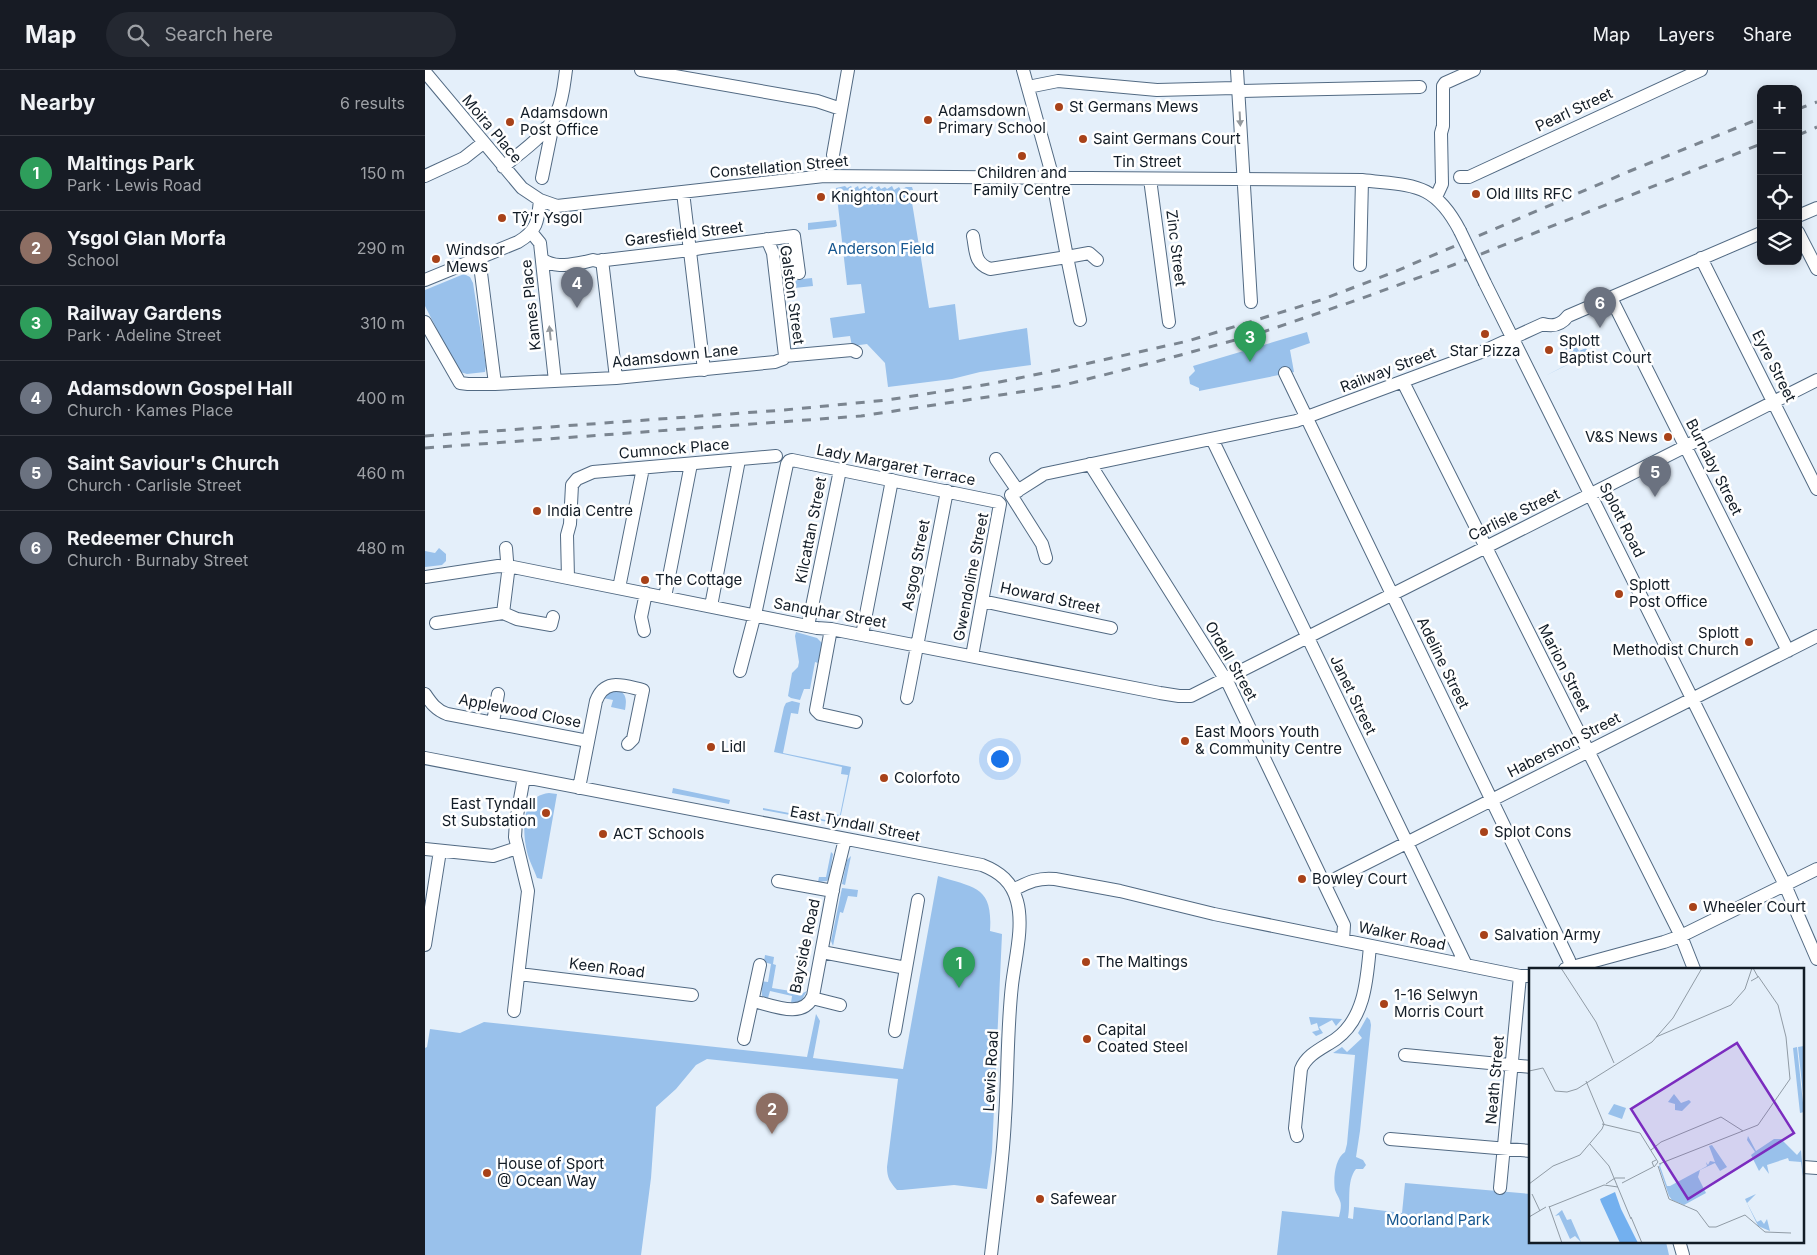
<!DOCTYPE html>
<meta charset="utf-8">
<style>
body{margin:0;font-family:Inter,sans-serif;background:#242831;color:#f1f3f6}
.controls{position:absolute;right:15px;top:15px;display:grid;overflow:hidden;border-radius:10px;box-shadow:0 2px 12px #0003}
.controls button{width:45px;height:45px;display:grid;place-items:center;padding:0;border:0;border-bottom:1px solid #363941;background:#171b24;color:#f1f3f6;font:25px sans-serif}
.you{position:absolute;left:574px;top:688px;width:18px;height:18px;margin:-12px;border:4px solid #fff;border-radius:50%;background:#1a73e8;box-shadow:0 0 0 8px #1a73e833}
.badge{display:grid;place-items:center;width:32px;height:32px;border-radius:50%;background:#d93025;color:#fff;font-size:16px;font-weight:700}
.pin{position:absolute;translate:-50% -41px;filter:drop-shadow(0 1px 2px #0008)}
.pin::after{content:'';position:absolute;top:26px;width:18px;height:15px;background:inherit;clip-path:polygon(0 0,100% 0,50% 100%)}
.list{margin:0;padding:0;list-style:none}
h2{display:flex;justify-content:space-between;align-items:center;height:65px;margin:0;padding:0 20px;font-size:21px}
h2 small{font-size:16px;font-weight:400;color:#9ea1a6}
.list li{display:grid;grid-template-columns:32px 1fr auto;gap:15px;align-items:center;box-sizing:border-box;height:75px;padding:0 20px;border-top:1px solid #363941}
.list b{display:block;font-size:19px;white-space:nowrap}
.list p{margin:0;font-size:16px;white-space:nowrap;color:#9ea1a6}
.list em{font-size:16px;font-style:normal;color:#9ea1a6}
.icon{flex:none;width:28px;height:28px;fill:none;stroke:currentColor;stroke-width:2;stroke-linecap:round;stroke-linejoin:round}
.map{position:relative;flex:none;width:1392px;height:1185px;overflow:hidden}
header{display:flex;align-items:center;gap:30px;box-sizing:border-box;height:70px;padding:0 25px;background:#171b24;border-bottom:1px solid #363941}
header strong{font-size:24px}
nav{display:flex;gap:28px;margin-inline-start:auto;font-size:18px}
.search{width:350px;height:45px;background:#242831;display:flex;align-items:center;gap:12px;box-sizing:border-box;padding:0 18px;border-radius:28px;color:#9ea1a6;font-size:19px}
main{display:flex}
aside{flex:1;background:#171b24}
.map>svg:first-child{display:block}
.green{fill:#99c1eb}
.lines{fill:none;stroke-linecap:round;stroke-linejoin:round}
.minor-casing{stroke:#526a83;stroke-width:14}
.minor{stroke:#fff;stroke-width:12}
.rail{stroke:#7b8590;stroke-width:3;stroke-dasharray:9 9;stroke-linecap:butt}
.minor-bridge-casing{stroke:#526a83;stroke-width:14;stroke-linecap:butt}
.minor-bridge{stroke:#fff;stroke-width:12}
.oneway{fill:#94999d}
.poi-dot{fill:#a84219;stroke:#fff;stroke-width:2}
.labels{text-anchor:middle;stroke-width:5;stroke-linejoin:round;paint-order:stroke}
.poi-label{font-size:15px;fill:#121c26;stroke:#fff;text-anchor:start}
.street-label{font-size:15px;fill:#121c26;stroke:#fff}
.park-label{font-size:15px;fill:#165790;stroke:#fff}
.inset-road{fill:none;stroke:#909ba5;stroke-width:1}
.view{fill:#7b2cbf;fill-opacity:0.15;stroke:#7b2cbf;stroke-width:2.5}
.inset-edge{fill:none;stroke:#121c26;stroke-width:2.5}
</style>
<header>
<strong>Map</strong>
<div class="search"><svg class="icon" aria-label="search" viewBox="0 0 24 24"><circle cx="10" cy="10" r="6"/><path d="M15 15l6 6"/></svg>Search here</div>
<nav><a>Map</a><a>Layers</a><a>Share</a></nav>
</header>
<main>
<aside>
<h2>Nearby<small>6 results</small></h2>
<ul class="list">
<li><span class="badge" style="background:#2e9e5b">1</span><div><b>Maltings Park</b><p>Park · Lewis Road</p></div><em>150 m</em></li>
<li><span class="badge" style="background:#8d6e63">2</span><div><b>Ysgol Glan Morfa</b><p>School</p></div><em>290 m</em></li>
<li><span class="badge" style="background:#2e9e5b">3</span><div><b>Railway Gardens</b><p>Park · Adeline Street</p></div><em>310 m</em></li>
<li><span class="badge" style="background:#6b7280">4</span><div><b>Adamsdown Gospel Hall</b><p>Church · Kames Place</p></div><em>400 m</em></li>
<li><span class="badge" style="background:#6b7280">5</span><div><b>Saint Saviour's Church</b><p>Church · Carlisle Street</p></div><em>460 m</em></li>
<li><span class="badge" style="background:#6b7280">6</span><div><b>Redeemer Church</b><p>Church · Burnaby Street</p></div><em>480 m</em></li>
</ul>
</aside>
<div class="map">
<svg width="1392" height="1185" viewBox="0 0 1392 1185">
<rect width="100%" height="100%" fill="#e4effa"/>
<path class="green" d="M 420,116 L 422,118 L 426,116 L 428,119 L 433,116 L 434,119 L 440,116 L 442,119 L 447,116 L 449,119 L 454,116 L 456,119 L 460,117 L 462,119 L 467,116 L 469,120 L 474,117 L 476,120 L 481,117 L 487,117 L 488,120 L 485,120 L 504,238 L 530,234 L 534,270 L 602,258 L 606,295 L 555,302 L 527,309 L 463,317 L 460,293 L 442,274 L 427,276 L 425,266 L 408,268 L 405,248 L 440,243 L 436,214 L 422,215 L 411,118 Z
M 411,150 L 412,156 L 410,157 L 383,160 L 383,153 Z
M 366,177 L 368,195 L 358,196 L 355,178 Z
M 39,204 L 45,207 L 48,213 L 61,296 L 60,302 L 42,304 L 35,302 L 31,297 L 0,236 L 0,220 Z
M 387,208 L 388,216 L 360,219 L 359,211 Z
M 882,262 L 885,273 L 865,280 L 869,302 L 774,321 L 774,318 L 765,314 L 764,307 L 770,301 L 768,296 Z
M 1141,273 L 1143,276 L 1149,273 L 1154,281 L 1161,278 L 1164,284 L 1120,306 L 1149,291 L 1146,284 L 1143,285 L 1138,274 Z
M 14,478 L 21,484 L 21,491 L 17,495 L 0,497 L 0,481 L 10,483 Z
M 371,562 L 392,568 L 397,573 L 393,593 L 390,592 L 385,619 L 379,619 L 375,630 L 366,628 L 363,626 L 367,603 L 373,597 L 374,592 L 370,566 Z
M 194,620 C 203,625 201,633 200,640 L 186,637 L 188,630 L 178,628 L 182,623 Z
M 367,631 L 375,633 L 373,644 L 366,643 L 358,683 L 426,697 L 414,754 L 338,740 L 338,738 L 406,751 L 408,744 L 415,745 L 423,705 L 416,704 L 417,697 L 349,682 L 359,637 L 361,633 Z
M 248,718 L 305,730 L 304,734 L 247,723 Z
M 124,723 L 132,724 L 117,809 L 112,808 C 109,799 104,791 102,782 C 97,760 96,726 124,723 Z
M 406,782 L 408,784 L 404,808 L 402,811 L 393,812 L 394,807 L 401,807 Z
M 426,786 L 420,815 L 417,814 L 422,790 Z
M 513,806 C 550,818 568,816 565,861 L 577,864 L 567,1082 L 562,1119 L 529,1115 L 477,1120 L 472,1120 C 465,1112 462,1108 462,1097 L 473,1009 L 282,989 L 271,995 L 251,1019 L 231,1037 L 226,1108 L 216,1185 L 0,1185 L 0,978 L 2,977 L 5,959 L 35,963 L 59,952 L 382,987 L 391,944 L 395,951 L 388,988 L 478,999 Z
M 417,818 L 433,820 L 432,827 L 423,826 L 418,843 L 415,842 L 408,876 L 406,871 Z
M 340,885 L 349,887 L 348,894 L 351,895 L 347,918 L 378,923 L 382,921 L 376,931 L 366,933 L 367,926 L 345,921 L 343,928 L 337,926 L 336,911 L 343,912 L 346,894 L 339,892 Z
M 884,947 L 917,949 L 911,956 L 907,950 L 894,957 L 898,963 L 891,966 L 887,962 L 894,960 L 892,953 L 886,955 Z
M 942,947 L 945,950 L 946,955 L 935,1061 L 931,1087 L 938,1090 L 941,1095 L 938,1099 L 931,1099 C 921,1111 926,1133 923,1148 L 928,1149 L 929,1137 L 977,1143 L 980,1113 L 1106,1124 L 1106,1171 L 1241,1172 L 1244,1185 L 852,1185 L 857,1141 L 914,1147 C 915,1142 917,1135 915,1131 C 914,1127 911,1124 910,1120 C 908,1109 910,1088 920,1082 L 922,1074 L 930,985 L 908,983 L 917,977 L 922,982 L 937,968 L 933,963 Z"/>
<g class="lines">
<g class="minor-casing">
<path id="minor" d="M 216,0 L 392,31 L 416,39
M 812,0 L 826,232
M 0,2 L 97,118 L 115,130 L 132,136 L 399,106 L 937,110 C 987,116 1009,111 1035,161
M 603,17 L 633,11 L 732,20 L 810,18 L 817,21 L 995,17
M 408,85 L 423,0
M 78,97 C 97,81 122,65 132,42 C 138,29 139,14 141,0
M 0,106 L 39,88 L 58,73
M 1035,107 L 1044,107 L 1276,0
M 117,108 L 126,64 L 121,58
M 725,109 L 744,252
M 258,122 L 279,300
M 1011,127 L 1017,114 L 1016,63 L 1018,56 L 1018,16 L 1020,13 L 1049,0
M 1373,146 L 1392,138
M 106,162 L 115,173 L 130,311
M 1373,162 L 1392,199
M 548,166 C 551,181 549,193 565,199 L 642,187 L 626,101 L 598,0
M 342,169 L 348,183 L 360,286
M 1276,188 L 1392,419
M 117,189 C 130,199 146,194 160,192 L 168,190 L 172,191 L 265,180 L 276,178 L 369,166 L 374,203
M 177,190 L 191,308
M 935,195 L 937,110
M 0,210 L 93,172 C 112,161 113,151 115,130
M 1060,213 L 1360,815 L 1392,889
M 1186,228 L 1363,581
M 655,250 L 642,187 L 664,183 L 672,190
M 0,252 L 35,313 L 43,314 L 70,314 L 54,187
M 860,303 L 1144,890 L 1146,899
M 978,312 L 1256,866 L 1269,899
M 70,314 L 191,308 L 350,292 L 358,289 L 360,286 L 427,280 L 431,282
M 787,369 L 1041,895
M 571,389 L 593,421
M 665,394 L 804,615 L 919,855 L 918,870
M 621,488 L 617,474 L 586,425 L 619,404 L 871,351 L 1059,281 L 1118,254 C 1128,257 1136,255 1143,246 L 1336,163
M 0,507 L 73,496 L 88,497 L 392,558 L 406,559 L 735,623 L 754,626 L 766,626 L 1392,310
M 143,508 L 142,465 L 145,454 L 147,415 L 152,409 L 168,402 L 351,386
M 194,518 L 218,398
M 240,527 L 266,394
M 557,531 L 686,558
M 286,536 L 314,390
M 78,543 L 92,549 L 126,555 L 128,547
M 11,553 L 78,543 L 83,503 L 81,478
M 383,556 L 415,400
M 406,559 L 391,640 L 395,644 L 431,652
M 219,561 L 216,547 L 221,523
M 437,565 L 467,410
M 315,601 L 331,540 L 362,394 L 364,391 L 367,390 L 573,432 L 575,434 L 547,586
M 0,624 C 6,633 11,640 22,644 L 163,671
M 482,628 L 522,421
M 68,652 L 73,624
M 0,688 L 557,795 C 575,802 587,812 592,831 C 599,856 590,889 587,915 C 582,959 583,1004 580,1048 C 578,1094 571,1140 566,1185
M 154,718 L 171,631 C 180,607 199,616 218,620 L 208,669 L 203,674
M 0,779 L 68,786 L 92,778
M 353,811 L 408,821
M 900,814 L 1392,566
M 588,820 C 602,813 613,807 630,809 L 695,821 L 789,844 L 1095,906 L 1106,906
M 0,875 L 15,781
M 397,882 L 481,898
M 1140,899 L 1239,872 L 1256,866 L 1392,799
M 94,904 L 267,925
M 387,928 L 415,935
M 328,931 C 347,935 378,950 388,926 L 409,814 L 420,769
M 89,941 L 103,821 L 90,767 L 91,751 L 99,707
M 470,961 L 493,830
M 319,969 L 335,895
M 980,985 L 1106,997
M 872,1066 L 870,1058 L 876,999 C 882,984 898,978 911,969 C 940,948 942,909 945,876
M 965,1069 L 1106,1081
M 1378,1097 L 1392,1098
M 1075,1118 L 1095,906
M 1254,1171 L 1258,1185"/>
</g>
<use href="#minor" class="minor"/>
<path class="rail" d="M 1373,39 L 1392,32
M 1373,65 L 1392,57
M 0,366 L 359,340 L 462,330 L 565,314 L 633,300 L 763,271 L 896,230 L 969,202 L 1205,101 L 1336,48
M 0,378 L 436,346 L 635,316 L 730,292 L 832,264 L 932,230 L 1028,195 L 1336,74"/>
<g class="minor-bridge-casing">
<path id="minor-bridge" d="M 1035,161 L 1060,213"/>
</g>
<use href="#minor-bridge" class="minor-bridge"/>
</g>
<defs><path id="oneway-solid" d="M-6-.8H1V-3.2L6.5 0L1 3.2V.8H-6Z" transform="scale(1.25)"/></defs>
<g class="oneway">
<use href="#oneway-solid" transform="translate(815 49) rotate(87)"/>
<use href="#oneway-solid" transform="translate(125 263) rotate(-96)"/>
</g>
<g class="poi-dot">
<circle cx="634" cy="37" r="5"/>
<circle cx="503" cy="50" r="5"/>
<circle cx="85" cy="52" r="5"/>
<circle cx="658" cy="69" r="5"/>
<circle cx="597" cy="86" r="5"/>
<circle cx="1051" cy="124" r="5"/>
<circle cx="396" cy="127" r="5"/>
<circle cx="77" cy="148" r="5"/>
<circle cx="11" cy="189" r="5"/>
<circle cx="1060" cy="264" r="5"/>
<circle cx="1124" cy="280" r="5"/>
<circle cx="1243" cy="367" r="5"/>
<circle cx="112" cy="441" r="5"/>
<circle cx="220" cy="510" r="5"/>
<circle cx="1194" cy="524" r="5"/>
<circle cx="1324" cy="572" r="5"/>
<circle cx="760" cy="671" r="5"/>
<circle cx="286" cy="677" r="5"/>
<circle cx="459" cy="708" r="5"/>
<circle cx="121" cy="743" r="5"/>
<circle cx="1059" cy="762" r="5"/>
<circle cx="178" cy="764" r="5"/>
<circle cx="877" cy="809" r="5"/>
<circle cx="1268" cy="837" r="5"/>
<circle cx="1059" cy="865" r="5"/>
<circle cx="661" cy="892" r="5"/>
<circle cx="959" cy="934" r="5"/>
<circle cx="662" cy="969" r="5"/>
<circle cx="62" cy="1103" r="5"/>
<circle cx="615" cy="1129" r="5"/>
</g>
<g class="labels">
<g class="poi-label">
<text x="644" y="42">St Germans Mews</text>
<text x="513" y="46">Adamsdown<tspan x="513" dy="17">Primary School</tspan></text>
<text x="95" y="48">Adamsdown<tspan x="95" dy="17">Post Office</tspan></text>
<text x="668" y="74">Saint Germans Court</text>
<text x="597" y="108" text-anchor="middle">Children and<tspan x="597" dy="17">Family Centre</tspan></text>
<text x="1061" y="129">Old Illts RFC</text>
<text x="406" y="132">Knighton Court</text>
<text x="87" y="153">Tŷ'r Ysgol</text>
<text x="21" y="185">Windsor<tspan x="21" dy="17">Mews</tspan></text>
<text x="1134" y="276">Splott<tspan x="1134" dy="17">Baptist Court</tspan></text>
<text x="1060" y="286" text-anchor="middle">Star Pizza</text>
<text x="1233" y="372" text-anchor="end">V&amp;S News</text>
<text x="122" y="446">India Centre</text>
<text x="230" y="515">The Cottage</text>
<text x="1204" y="520">Splott<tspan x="1204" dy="17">Post Office</tspan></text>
<text x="1314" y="568" text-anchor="end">Splott<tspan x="1314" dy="17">Methodist Church</tspan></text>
<text x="770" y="667">East Moors Youth<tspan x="770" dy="17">&amp; Community Centre</tspan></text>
<text x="296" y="682">Lidl</text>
<text x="469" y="713">Colorfoto</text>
<text x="111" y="739" text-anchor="end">East Tyndall<tspan x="111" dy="17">St Substation</tspan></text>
<text x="1069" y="767">Splot Cons</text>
<text x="188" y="769">ACT Schools</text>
<text x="887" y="814">Bowley Court</text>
<text x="1278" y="842">Wheeler Court</text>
<text x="1069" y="870">Salvation Army</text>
<text x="671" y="897">The Maltings</text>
<text x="969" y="930">1-16 Selwyn<tspan x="969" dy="17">Morris Court</tspan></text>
<text x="672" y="965">Capital<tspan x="672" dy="17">Coated Steel</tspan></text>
<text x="72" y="1099">House of Sport<tspan x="72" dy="17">@ Ocean Way</tspan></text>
<text x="625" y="1134">Safewear</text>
</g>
<g class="street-label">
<text transform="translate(1149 40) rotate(-25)" y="5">Pearl Street</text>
<text transform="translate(67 59) rotate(50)" y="5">Moira Place</text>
<text x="722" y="97">Tin Street</text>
<text transform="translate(354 97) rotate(-5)" y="5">Constellation Street</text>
<text transform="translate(259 164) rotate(-7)" y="5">Garesfield Street</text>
<text transform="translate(751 178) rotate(83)" y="5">Zinc Street</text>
<text transform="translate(367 225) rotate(82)" y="5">Galston Street</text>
<text transform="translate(106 235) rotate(-96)" y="5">Kames Place</text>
<text transform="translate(250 286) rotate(-6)" y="5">Adamsdown Lane</text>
<text transform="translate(1349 296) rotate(63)" y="5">Eyre Street</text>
<text transform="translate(963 300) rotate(-21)" y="5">Railway Street</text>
<text transform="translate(249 379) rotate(-5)" y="5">Cumnock Place</text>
<text transform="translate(471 395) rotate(11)" y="5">Lady Margaret Terrace</text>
<text transform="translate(1289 397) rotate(63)" y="5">Burnaby Street</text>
<text transform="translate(1089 445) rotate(-26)" y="5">Carlisle Street</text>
<text transform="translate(1197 450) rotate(63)" y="5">Splott Road</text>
<text transform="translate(386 460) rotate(-79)" y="5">Kilcattan Street</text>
<text transform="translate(491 495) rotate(-79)" y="5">Asgog Street</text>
<text transform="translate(546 507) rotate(-79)" y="5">Gwendoline Street</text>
<text transform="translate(625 528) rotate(12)" y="5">Howard Street</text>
<text transform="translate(405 543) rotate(10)" y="5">Sanquhar Street</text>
<text transform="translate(806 591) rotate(60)" y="5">Ordell Street</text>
<text transform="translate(1018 593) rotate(64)" y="5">Adeline Street</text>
<text transform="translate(1139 598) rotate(63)" y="5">Marion Street</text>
<text transform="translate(928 625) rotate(64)" y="5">Janet Street</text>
<text transform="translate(95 641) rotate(11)" y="5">Applewood Close</text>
<text transform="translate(1139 675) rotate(-27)" y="5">Habershon Street</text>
<text transform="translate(430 754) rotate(11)" y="5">East Tyndall Street</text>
<text transform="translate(977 866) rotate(12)" y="5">Walker Road</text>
<text transform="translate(380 876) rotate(-78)" y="5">Bayside Road</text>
<text transform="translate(182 898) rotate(7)" y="5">Keen Road</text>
<text transform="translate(566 1001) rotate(-87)" y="5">Lewis Road</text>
<text transform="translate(1070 1010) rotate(-85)" y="5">Neath Street</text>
</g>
<g class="park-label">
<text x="456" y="184">Anderson Field</text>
<text x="1013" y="1155">Moorland Park</text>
</g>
</g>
<g transform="translate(1104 898)">
<rect width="275" height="275" fill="#e4effa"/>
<path d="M 275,78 L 275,135 L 269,79 ZM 268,79 L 275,144 L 271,145 L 264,80 ZM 145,126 L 152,135 L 160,132 L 162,134 L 153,143 L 146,142 L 146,136 L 139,134 ZM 85,136 L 97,140 L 93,151 L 79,146 ZM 219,168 L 227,183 L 245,171 L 252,171 L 268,187 L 272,182 L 275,216 L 272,194 L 260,193 L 259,190 L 238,197 L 240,206 L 234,198 L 230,203 L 222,187 L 226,184 L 218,172 ZM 183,177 L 198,199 L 191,203 L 186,195 L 171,202 L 169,209 L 177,225 L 155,237 L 143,232 L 140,228 L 130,199 L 131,196 L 133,195 L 131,198 L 138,218 L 141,218 L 178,198 L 177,194 L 179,197 L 181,193 L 186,194 L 180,178 ZM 227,226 L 218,235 L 228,254 L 232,252 L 235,256 L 238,251 L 241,263 L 229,258 L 216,231 ZM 33,242 L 38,252 L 42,251 L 52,274 L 46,268 L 41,271 L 30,247 L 26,248 Z" fill="#99c1eb"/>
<path d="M 86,224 L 92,241 L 109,275 L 91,275 L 72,234 L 71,231 Z" fill="#73b0ef"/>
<path class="inset-road" d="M 32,0 L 67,54 L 85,95M 200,0 L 227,0M 222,13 L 229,9 L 224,0M 127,69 L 202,37 L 216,21 L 223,0M 0,103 L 14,100 L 26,123 L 38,124 L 48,121 L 123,74 L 144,50 L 173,0M 73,156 L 111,165 L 129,194 L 125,199 L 123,194 L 127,192M 61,176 L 80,198 L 102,251M 122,182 L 132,174 L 192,149 L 214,163M 130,196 L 229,157 L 261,111 L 257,69 L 249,37 L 229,8M 129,198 L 140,231 L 168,243 L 180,259 L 187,259 L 216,247 L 236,264 L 262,265M 93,215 L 124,199M 0,216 L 24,198 L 51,187 L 73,161 L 75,156 L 57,113M 77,216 L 86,210 L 96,210M 3,226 L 11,243M 20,238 L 33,275M 20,239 L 75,217 L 89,219M 0,249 L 17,239M 102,249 L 113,275"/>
<path class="view" d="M 208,75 L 265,165 L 159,231 L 102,141 Z"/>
<rect width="275" height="275" class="inset-edge"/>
</g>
</svg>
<div class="controls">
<button>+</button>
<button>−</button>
<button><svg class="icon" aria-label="locate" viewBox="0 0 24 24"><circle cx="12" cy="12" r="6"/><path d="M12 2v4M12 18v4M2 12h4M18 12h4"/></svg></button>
<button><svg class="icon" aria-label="layers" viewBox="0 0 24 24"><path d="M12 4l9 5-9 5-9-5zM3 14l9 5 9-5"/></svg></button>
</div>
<div class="you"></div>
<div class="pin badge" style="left:534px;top:918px;background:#2e9e5b">1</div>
<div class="pin badge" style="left:347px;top:1064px;background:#8d6e63">2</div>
<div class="pin badge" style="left:825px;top:292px;background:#2e9e5b">3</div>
<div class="pin badge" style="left:152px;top:238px;background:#6b7280">4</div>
<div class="pin badge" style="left:1230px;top:427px;background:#6b7280">5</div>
<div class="pin badge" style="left:1175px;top:258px;background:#6b7280">6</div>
</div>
</main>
